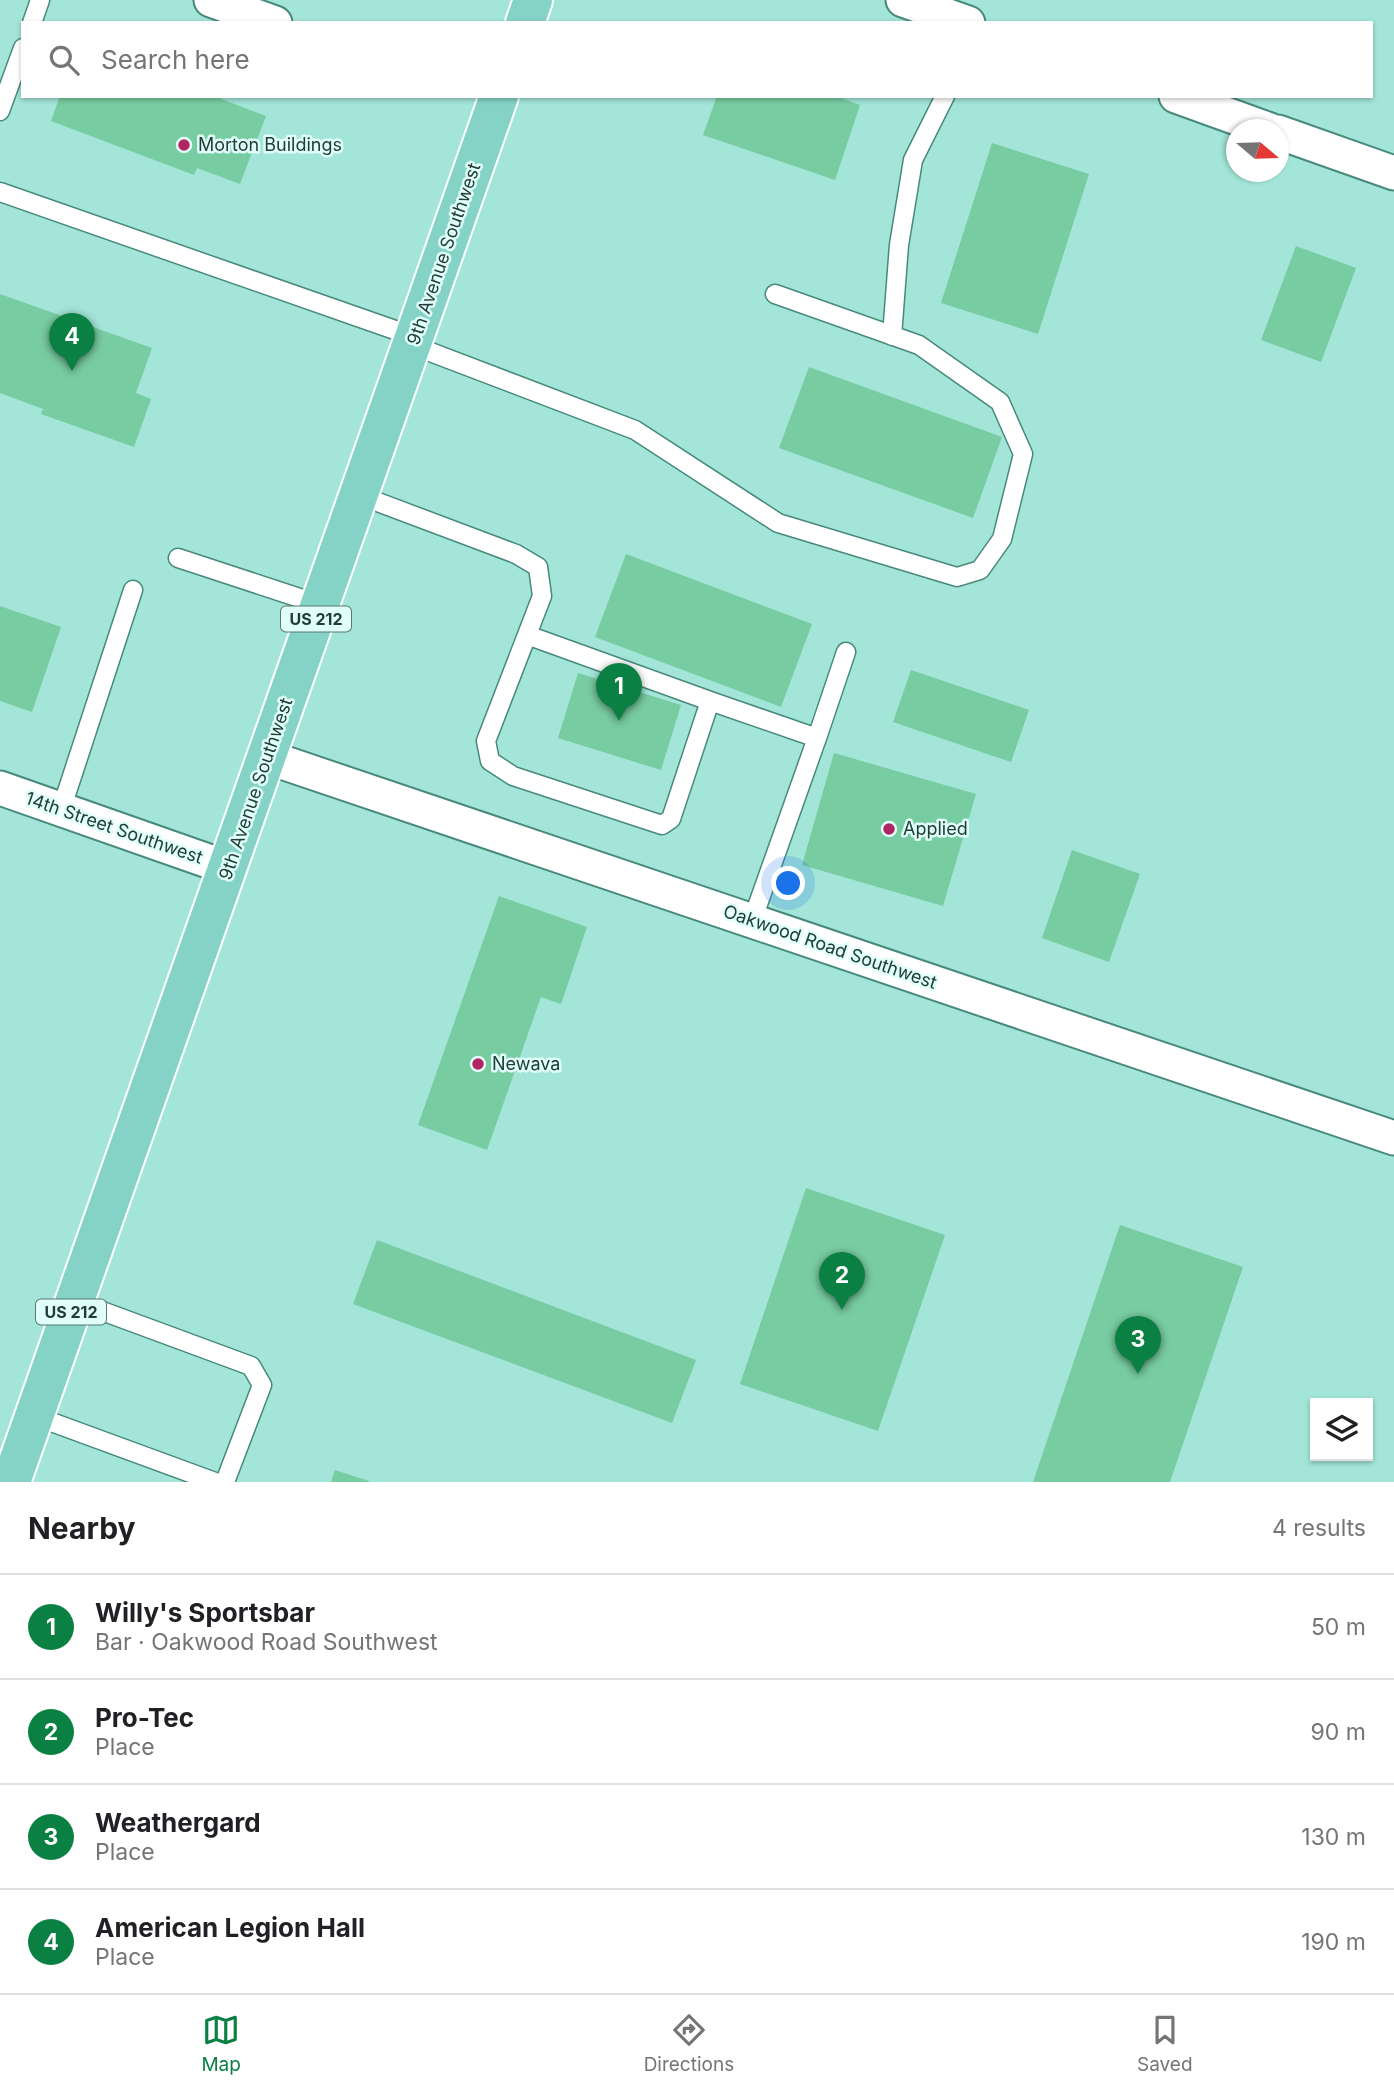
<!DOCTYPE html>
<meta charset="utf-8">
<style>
body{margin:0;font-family:Inter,sans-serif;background:#f2f2f2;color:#202124}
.controls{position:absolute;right:21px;bottom:21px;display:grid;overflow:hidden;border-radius:0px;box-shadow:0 2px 5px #0004}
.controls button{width:63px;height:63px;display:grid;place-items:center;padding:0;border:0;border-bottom:2px solid #e0e0e0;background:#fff;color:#202124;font:35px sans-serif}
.compass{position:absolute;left:1226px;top:119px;width:63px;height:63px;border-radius:50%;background:#fff;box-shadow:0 2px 5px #0004;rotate:109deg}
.you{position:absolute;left:789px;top:884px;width:24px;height:24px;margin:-18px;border:5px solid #fff;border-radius:50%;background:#1a73e8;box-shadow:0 0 0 10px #1a73e833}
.badge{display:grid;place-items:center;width:46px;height:46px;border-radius:50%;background:#0b8043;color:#fff;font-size:23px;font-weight:700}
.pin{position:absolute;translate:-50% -58px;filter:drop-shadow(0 2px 4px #0008)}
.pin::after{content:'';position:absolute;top:37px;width:24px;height:21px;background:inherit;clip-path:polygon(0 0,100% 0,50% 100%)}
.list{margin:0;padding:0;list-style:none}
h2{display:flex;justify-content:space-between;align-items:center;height:91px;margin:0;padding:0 28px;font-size:30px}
h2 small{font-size:23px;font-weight:400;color:#757577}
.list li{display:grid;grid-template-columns:46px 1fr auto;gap:21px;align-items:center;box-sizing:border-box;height:105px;padding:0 28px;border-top:2px solid #e0e0e0}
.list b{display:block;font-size:26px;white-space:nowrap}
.list p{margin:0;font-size:23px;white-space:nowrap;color:#757577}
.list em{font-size:23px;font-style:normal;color:#757577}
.icon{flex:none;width:38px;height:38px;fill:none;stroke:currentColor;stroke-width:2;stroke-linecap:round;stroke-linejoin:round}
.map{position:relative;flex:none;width:1394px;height:1482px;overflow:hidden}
.search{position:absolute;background:#fff;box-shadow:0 2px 5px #0004;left:21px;right:21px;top:21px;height:77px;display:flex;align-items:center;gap:18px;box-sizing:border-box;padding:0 24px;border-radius:0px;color:#757577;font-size:26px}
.sheet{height:511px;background:#fff}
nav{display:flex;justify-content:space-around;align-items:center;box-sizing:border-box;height:98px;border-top:2px solid #e0e0e0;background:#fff;font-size:19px;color:#757577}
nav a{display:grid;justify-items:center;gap:4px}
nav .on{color:#0b8043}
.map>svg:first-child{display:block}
.building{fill:#78cca1}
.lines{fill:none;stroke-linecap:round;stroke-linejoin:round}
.service-casing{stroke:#48897d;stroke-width:21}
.minor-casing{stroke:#48897d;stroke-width:37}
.primary-casing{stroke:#fff;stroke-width:42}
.service{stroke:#fff;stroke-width:18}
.minor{stroke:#fff;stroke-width:33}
.primary{stroke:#85d3c7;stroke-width:38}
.poi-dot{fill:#b12662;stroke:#dffff8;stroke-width:2.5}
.labels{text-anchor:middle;stroke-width:5;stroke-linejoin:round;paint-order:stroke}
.shield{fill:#dffff8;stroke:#5b7772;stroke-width:2}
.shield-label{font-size:16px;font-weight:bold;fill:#223d38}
.poi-label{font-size:18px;fill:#223d38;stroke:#dffff8;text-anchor:start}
.street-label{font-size:18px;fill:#223d38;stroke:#dffff8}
</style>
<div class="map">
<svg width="1394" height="1482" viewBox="0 0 1394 1482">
<rect width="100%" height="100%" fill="#a3e5d8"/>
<path class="building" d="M 60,96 L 222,96 L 221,99 L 266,116 L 240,184 L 197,168 L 194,175 L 51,121 Z
M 717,96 L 835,96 L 860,105 L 835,180 L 703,135 Z
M 992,143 L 1089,174 L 1038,334 L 941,303 Z
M 1296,246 L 1356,268 L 1321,362 L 1261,340 Z
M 0,294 L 152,348 L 136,393 L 151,399 L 134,447 L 41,414 L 43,409 L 0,393 Z
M 809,367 L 1002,437 L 973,518 L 779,448 Z
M 626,554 L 812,624 L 781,707 L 595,637 Z
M 0,606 L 61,627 L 32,712 L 0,701 Z
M 911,670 L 1029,710 L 1011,762 L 893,722 Z
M 578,673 L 681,705 L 661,770 L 558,738 Z
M 834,753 L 976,794 L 943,906 L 802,865 Z
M 1072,850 L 1140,874 L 1109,962 L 1042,938 Z
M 499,896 L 587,927 L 561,1004 L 541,997 L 487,1150 L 418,1125 Z
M 806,1188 L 945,1235 L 878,1431 L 740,1384 Z
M 1120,1225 L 1243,1267 L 1170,1482 L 1033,1482 Z
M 377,1240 L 696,1360 L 672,1423 L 353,1304 Z
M 335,1470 L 369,1481 L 369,1482 L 331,1482 Z"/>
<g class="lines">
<g class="service-casing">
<path id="service" d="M 32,23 L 40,0
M 0,111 L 23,48
M 0,192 L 415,337
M 892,336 L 899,245 L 913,160 L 945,96
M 412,345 L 635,430 L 778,523 L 957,577 L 980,570 L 1002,539 L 1023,454 L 1000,402 L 919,345 L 775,294
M 359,495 L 516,554 L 538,567 L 542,596 L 486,741 L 490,761 L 513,776 L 662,825 L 671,819 L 710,701 L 817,738 L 752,921
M 178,558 L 321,605
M 527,635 L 710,701
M 817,738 L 846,652
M 61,810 L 133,590
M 75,1301 L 251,1366 L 262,1385 L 225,1482
M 35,1416 L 215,1482"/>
</g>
<g class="minor-casing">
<path id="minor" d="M 211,0 L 275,23
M 903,0 L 968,23
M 1176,96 L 1270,130
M 1278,132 L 1394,173
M 267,757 L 1394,1138
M 0,788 L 228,868"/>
</g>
<g class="primary-casing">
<path id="primary" d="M 525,23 L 533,0
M 11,1482 L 499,96"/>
</g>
<use href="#service" class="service"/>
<use href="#minor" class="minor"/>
<use href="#primary" class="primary"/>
</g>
<g class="poi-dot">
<circle cx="184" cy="145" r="7"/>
<circle cx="889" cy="829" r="7"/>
<circle cx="478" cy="1064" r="7"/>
</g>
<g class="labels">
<g class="shield">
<rect x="281" y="606.5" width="70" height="25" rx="5"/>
<rect x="36" y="1299.5" width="70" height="25" rx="5"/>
</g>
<g class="shield-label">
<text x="316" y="625">US 212</text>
<text x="71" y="1318">US 212</text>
</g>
<g class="poi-label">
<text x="198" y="151">Morton Buildings</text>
<text x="903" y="835">Applied</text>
<text x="492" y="1070">Newava</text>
</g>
<g class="street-label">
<text transform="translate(444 254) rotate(-71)" y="6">9th Avenue Southwest</text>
<text transform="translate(256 789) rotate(-71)" y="6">9th Avenue Southwest</text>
<text transform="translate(114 828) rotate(19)" y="6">14th Street Southwest</text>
<text transform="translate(830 947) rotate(19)" y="6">Oakwood Road Southwest</text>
</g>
</g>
</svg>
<div class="controls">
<button><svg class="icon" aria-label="layers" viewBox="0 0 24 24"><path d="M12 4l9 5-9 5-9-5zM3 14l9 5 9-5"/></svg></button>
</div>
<svg class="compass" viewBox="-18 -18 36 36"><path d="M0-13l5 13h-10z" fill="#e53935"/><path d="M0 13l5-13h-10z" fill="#757577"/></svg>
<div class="you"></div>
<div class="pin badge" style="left:619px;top:721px">1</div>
<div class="pin badge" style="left:842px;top:1310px">2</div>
<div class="pin badge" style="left:1138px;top:1374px">3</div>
<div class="pin badge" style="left:72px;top:371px">4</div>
<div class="search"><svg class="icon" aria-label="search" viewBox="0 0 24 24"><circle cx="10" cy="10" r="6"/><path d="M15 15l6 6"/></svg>Search here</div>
</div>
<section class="sheet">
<h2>Nearby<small>4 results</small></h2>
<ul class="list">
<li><span class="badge">1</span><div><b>Willy's Sportsbar</b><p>Bar · Oakwood Road Southwest</p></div><em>50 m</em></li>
<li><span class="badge">2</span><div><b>Pro-Tec</b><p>Place</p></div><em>90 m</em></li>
<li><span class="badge">3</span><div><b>Weathergard</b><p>Place</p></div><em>130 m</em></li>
<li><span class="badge">4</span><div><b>American Legion Hall</b><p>Place</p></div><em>190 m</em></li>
</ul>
</section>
<nav>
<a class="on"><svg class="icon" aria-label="map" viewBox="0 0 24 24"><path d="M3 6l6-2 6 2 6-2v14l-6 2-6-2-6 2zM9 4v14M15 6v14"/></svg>Map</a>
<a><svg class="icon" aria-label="directions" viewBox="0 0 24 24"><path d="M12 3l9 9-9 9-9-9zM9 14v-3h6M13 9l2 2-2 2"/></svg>Directions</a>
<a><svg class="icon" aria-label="saved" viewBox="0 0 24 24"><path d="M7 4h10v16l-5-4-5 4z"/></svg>Saved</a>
</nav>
